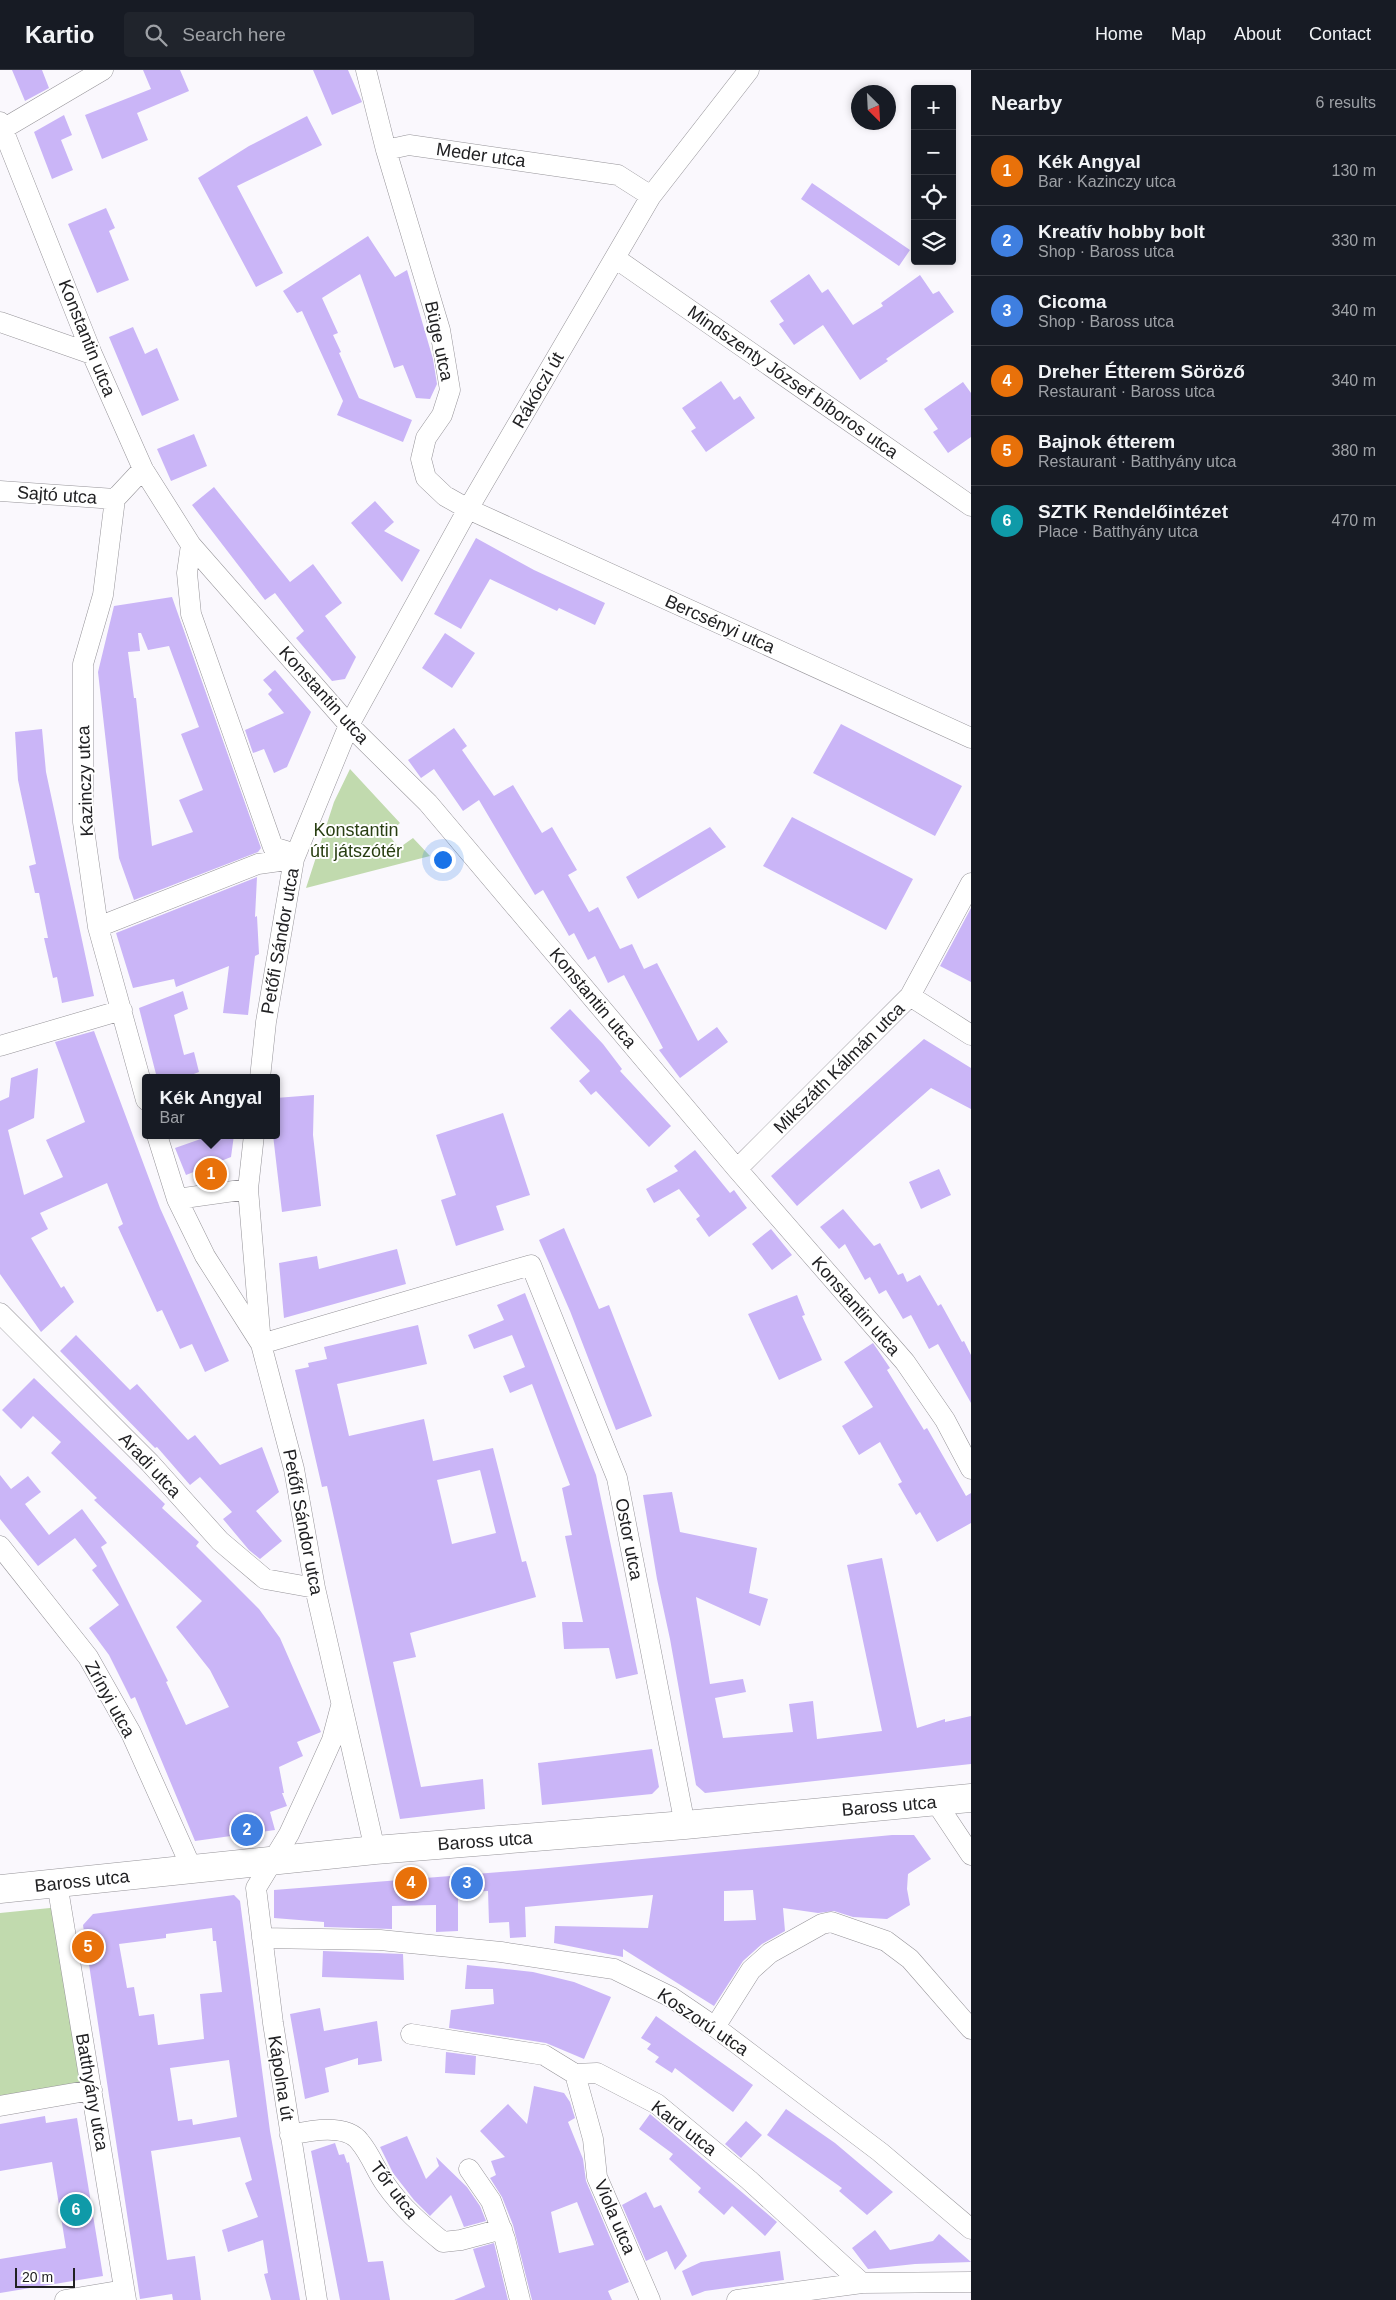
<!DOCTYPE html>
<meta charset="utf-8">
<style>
body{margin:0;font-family:Helvetica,sans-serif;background:#20242c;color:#f1f3f6}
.controls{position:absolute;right:15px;top:15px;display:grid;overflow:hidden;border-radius:5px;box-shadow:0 2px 8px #0003}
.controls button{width:45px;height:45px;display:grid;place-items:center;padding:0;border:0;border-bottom:1px solid #363941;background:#171b24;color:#f1f3f6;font:25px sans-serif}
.compass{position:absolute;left:851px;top:15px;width:45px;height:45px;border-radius:50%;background:#171b24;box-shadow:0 2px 8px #0003;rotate:156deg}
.scale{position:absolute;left:15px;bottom:12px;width:60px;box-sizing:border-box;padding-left:5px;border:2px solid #212123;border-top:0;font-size:14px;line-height:18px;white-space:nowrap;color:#212123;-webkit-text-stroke:4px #fff;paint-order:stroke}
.you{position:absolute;left:442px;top:789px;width:18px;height:18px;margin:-12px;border:4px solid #fff;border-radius:50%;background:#1a73e8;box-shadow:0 0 0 8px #1a73e833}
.badge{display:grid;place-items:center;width:32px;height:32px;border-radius:50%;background:#2c7643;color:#fff;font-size:16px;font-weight:700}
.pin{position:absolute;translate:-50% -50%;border:2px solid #fff;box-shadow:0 1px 5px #0006}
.popup{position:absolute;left:142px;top:1004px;width:138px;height:65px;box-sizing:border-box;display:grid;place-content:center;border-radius:5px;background:#171b24;filter:drop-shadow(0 1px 4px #0005);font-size:16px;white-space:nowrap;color:#9ea1a6}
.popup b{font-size:19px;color:#f1f3f6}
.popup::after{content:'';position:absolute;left:50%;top:100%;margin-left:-10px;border:10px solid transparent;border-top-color:#171b24}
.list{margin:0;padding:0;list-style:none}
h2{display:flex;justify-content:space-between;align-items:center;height:65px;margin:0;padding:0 20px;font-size:21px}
h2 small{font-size:16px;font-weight:400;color:#9ea1a6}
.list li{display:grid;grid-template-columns:32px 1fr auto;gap:15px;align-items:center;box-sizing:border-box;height:70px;padding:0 20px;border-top:1px solid #363941}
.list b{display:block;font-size:19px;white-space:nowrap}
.list p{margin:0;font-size:16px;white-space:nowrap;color:#9ea1a6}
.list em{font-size:16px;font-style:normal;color:#9ea1a6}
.icon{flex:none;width:28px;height:28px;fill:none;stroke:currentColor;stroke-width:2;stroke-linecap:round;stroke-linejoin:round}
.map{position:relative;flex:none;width:971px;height:2230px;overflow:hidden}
header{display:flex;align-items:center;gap:30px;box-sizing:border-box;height:70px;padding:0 25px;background:#171b24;border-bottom:1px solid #363941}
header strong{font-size:24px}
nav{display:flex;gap:28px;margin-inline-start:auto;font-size:18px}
.search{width:350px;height:45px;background:#20242c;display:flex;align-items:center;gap:12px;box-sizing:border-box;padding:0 18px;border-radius:5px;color:#9ea1a6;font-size:19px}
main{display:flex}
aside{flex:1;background:#171b24}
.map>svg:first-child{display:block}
.green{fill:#c1daae}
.building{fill:#cab5f7;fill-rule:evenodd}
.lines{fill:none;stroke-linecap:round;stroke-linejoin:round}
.street-casing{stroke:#969499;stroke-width:21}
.secondary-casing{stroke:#969499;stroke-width:29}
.street{stroke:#fff;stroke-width:20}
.secondary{stroke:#fff;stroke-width:28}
.labels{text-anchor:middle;stroke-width:4;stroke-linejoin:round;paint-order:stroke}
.street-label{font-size:18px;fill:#212123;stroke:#fff}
.park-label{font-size:18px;fill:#283e11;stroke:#fff}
</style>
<header>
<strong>Kartio</strong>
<div class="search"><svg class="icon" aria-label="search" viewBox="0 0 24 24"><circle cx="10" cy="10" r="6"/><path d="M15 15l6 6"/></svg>Search here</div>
<nav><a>Home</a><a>Map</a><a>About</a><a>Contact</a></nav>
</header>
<main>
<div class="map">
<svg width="971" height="2230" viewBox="0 0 971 2230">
<rect width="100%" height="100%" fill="#faf8fd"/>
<path class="green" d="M 350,699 L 400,753 L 388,764 L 399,778 L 413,768 L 430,786 L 306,818 L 334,732 Z
M 60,1837 L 92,2020 L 0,2036 L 0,1843 Z"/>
<path class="building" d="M 12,0 L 42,0 L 49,18 L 25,31 Z
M 143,0 L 180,0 L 189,21 L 137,43 L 148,70 L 102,89 L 85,45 L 151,19 Z
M 313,0 L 348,0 L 362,32 L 332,45 Z
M 64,45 L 72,65 L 61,70 L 73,100 L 52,109 L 34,62 Z
M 307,46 L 322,75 L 237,116 L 283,203 L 256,217 L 198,108 L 249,76 Z
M 812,113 L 910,180 L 899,196 L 801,129 Z
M 106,138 L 115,158 L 109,161 L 129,210 L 97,223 L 68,154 Z
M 368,166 L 395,207 L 407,200 L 433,289 L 437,314 L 430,329 L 416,328 L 403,295 L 394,298 L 360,204 L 322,228 L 338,263 L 333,265 L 341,282 L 339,283 L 359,328 L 412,350 L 403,372 L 337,345 L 343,331 L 302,241 L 297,243 L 283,221 Z
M 809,204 L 822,223 L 828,219 L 853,255 L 883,236 L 881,233 L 920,205 L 933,224 L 939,221 L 954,242 L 886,289 L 888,291 L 860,310 L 823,255 L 794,275 L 779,254 L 784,251 L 770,231 Z
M 133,257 L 145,284 L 157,278 L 179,330 L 142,346 L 109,267 Z
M 721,311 L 734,330 L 740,326 L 755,348 L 706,382 L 691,361 L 696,358 L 682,338 Z
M 963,312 L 971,323 L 971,367 L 948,383 L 933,362 L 938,359 L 924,339 Z
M 194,364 L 207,396 L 171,411 L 157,379 Z
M 214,417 L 290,512 L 313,494 L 342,533 L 325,546 L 356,587 L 345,609 L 332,611 L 296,568 L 304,561 L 275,523 L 265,530 L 192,435 Z
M 375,431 L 394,452 L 384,461 L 420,480 L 402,512 L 351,453 Z
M 476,468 L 534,500 L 605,533 L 595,555 L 559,538 L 557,541 L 490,509 L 461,559 L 434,544 Z
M 172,527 L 261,778 L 258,782 L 134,830 L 119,788 L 98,602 L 114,536 ZM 138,563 L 141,563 L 148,580 L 169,576 L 199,657 L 181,664 L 203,720 L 179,730 L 193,762 L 152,776 L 136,628 L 134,628 L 128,582 L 140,581 Z
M 445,563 L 475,583 L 452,618 L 422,598 Z
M 275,600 L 311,642 L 287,697 L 274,703 L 264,679 L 253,683 L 245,660 L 284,643 L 268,624 L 272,620 L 263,610 Z
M 841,654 L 962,716 L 935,766 L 813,703 Z
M 454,658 L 467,676 L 462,680 L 494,726 L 513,715 L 542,763 L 552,757 L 577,800 L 568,805 L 589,842 L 598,837 L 620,879 L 632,874 L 644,899 L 657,893 L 698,971 L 717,957 L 728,972 L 680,1008 L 659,980 L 663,978 L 624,905 L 608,913 L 595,886 L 588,890 L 574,863 L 569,866 L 543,820 L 535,825 L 479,730 L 463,741 L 434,699 L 421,708 L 408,690 Z
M 42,659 L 46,702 L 94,926 L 62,933 L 57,907 L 53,908 L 44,868 L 48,868 L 39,823 L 35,823 L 29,796 L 36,794 L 18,710 L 15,662 Z
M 792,747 L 913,809 L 886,860 L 763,796 Z
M 710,757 L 726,777 L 638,829 L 626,807 Z
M 257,807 L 255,847 L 257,846 L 259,884 L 255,886 L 248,945 L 223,943 L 229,896 L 176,917 L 174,909 L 133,918 L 116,863 Z
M 971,838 L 971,912 L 940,896 Z
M 183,921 L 188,939 L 174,945 L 184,985 L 194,982 L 199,1002 L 183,1008 L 157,1008 L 139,938 Z
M 570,939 L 603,974 L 622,999 L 620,1001 L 671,1056 L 649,1077 L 596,1021 L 591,1025 L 579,1011 L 590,1001 L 550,958 Z
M 94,961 L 160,1138 L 229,1291 L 205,1302 L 192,1274 L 180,1279 L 162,1240 L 157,1242 L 118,1157 L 123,1154 L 107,1113 L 40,1143 L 48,1159 L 31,1168 L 61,1218 L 64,1216 L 74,1232 L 41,1262 L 0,1204 L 0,1031 L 9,1027 L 11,1008 L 38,998 L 34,1048 L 8,1060 L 24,1125 L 63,1107 L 46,1070 L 85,1052 L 55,972 Z
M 924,969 L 971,998 L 971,1039 L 931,1018 L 797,1136 L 771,1106 Z
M 314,1025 L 313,1065 L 321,1136 L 282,1142 L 273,1065 L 276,1065 L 276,1028 Z
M 503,1043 L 530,1125 L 496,1136 L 504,1160 L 456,1176 L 441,1130 L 456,1125 L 436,1065 Z
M 212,1065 L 234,1065 L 231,1087 L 186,1105 L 175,1078 Z
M 695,1080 L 730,1123 L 734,1120 L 747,1138 L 709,1167 L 696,1149 L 700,1146 L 679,1119 L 654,1133 L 646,1119 L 678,1101 L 674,1096 Z
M 939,1099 L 951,1125 L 921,1139 L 909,1112 Z
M 843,1139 L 874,1176 L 880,1173 L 898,1205 L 903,1203 L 907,1212 L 920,1205 L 938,1236 L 941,1234 L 962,1272 L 964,1271 L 971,1285 L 971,1333 L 938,1274 L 929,1279 L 911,1245 L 903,1249 L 886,1220 L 879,1224 L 870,1207 L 865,1210 L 845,1174 L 839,1179 L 820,1157 Z
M 564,1158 L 599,1239 L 609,1235 L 652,1346 L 616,1360 L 570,1241 L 539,1170 Z
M 771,1159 L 792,1185 L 772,1200 L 752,1174 Z
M 397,1179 L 406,1214 L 284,1248 L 279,1193 L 317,1186 L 319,1199 Z
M 525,1223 L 596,1405 L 638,1604 L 616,1609 L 609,1578 L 564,1579 L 562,1552 L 583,1552 L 565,1466 L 572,1465 L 562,1418 L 570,1415 L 532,1314 L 510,1323 L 503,1306 L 525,1297 L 512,1265 L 474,1279 L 468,1265 L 504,1250 L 497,1235 Z
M 797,1225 L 805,1245 L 802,1246 L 822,1290 L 779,1310 L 748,1244 Z
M 418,1255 L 427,1294 L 337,1314 L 349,1366 L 424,1349 L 433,1391 L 493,1378 L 522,1492 L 526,1491 L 536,1527 L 410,1563 L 416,1587 L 393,1592 L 421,1717 L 483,1709 L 485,1739 L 400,1749 L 327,1416 L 322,1417 L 295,1300 L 309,1297 L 308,1293 L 327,1289 L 324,1277 ZM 480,1400 L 496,1463 L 452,1474 L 437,1410 Z
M 76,1265 L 130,1320 L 137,1314 L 188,1370 L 195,1365 L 220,1395 L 262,1377 L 279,1422 L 256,1441 L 282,1471 L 260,1489 L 249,1480 L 223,1449 L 232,1442 L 200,1407 L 190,1415 L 157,1377 L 155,1378 L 60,1281 Z
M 873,1273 L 890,1298 L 887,1300 L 924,1360 L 927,1358 L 966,1426 L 971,1423 L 971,1453 L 937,1472 L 920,1442 L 916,1445 L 898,1414 L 902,1412 L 880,1372 L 859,1385 L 842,1356 L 873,1337 L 844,1292 Z
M 34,1308 L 165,1434 L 162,1438 L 199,1472 L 196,1476 L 259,1539 L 280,1568 L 321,1662 L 297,1672 L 303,1686 L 279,1697 L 284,1723 L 282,1723 L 287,1736 L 270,1742 L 275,1760 L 195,1771 L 135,1627 L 131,1629 L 109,1585 L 89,1558 L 119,1535 L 92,1500 L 97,1496 L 75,1468 L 38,1496 L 0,1449 L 0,1405 L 11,1419 L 28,1406 L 41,1422 L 25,1434 L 49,1465 L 82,1439 L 107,1473 L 101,1477 L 168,1611 L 166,1612 L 186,1655 L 229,1637 L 210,1600 L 176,1557 L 202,1531 L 94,1430 L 97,1428 L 51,1383 L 61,1372 L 33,1346 L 21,1359 L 2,1340 Z
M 672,1422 L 680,1462 L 757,1478 L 749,1523 L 768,1529 L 760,1556 L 696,1527 L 710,1614 L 743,1609 L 746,1622 L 715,1628 L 723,1668 L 793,1662 L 789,1634 L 813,1631 L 817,1669 L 882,1661 L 847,1495 L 882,1488 L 917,1658 L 945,1649 L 945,1652 L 971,1646 L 971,1694 L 705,1723 L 696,1715 L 670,1569 L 657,1509 L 643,1425 Z
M 652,1679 L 659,1717 L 652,1724 L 542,1735 L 538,1693 Z
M 892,1765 L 914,1765 L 931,1789 L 908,1804 L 907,1819 L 910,1835 L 887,1849 L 853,1847 L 834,1841 L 818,1843 L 783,1838 L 785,1861 L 762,1874 L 743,1891 L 714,1936 L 623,1879 L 623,1887 L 554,1873 L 555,1856 L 648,1858 L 653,1825 L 525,1837 L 526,1867 L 510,1868 L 509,1852 L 489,1853 L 488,1821 L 458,1822 L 458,1861 L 436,1862 L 436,1835 L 392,1836 L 392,1859 L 324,1857 L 324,1852 L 274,1848 L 274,1820 L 538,1799 ZM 753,1820 L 756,1850 L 724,1851 L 724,1821 Z
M 234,1825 L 240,1831 L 270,2061 L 300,2230 L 271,2230 L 264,2204 L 268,2203 L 263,2170 L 228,2182 L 222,2160 L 258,2147 L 245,2113 L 252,2110 L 240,2067 L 151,2081 L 167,2190 L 195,2186 L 201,2230 L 173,2230 L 172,2224 L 140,2229 L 83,1855 L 93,1844 ZM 212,1858 L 213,1871 L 216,1871 L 222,1922 L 200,1924 L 204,1969 L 158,1975 L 154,1944 L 139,1946 L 134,1917 L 127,1918 L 119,1874 L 166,1868 L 166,1864 ZM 229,1990 L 237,2047 L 193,2055 L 192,2049 L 178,2051 L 170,1998 Z
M 323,1881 L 403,1884 L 404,1910 L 322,1907 Z
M 467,1895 L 533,1902 L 574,1912 L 611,1927 L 584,1989 L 546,1973 L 449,1958 L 451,1940 L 494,1934 L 493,1919 L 465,1919 Z
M 320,1938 L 324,1961 L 377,1951 L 382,1991 L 358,1995 L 358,1988 L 325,1998 L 329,2022 L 305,2029 L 290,1944 Z
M 656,1946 L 753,2015 L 733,2042 L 675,1998 L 672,2003 L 655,1992 L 659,1987 L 647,1979 L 651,1974 L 641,1968 Z
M 446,1982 L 476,1986 L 475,2005 L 445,2003 Z
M 534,2016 L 564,2023 L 570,2032 L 575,2048 L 568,2052 L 583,2089 L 586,2111 L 629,2212 L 608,2221 L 612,2230 L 532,2230 L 513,2155 L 502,2127 L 490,2108 L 496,2105 L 491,2091 L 505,2087 L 480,2061 L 508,2034 L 527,2054 ZM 577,2132 L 594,2175 L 559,2183 L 551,2142 Z
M 786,2039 L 835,2073 L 893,2122 L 867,2145 L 839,2121 L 842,2118 L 767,2065 Z
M 650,2044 L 777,2152 L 765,2166 L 732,2136 L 724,2145 L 698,2122 L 701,2118 L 669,2089 L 673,2084 L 639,2059 Z
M 45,2046 L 46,2053 L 77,2048 L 103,2206 L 0,2223 L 0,2189 L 66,2178 L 52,2092 L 0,2101 L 0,2054 Z
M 746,2051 L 762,2065 L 741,2088 L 725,2074 Z
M 407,2066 L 426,2109 L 439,2096 L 436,2087 L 467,2117 L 480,2136 L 486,2151 L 464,2157 L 451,2125 L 430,2146 L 414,2130 L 393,2103 L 380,2077 Z
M 335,2073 L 339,2085 L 344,2084 L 347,2093 L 349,2092 L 368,2192 L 383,2191 L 390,2230 L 340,2230 L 311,2081 Z
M 646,2122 L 654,2138 L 661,2135 L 687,2186 L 675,2200 L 667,2181 L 646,2191 L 622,2135 Z
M 875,2160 L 890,2180 L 933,2171 L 939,2164 L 971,2192 L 915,2194 L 868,2199 L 852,2178 Z
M 494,2173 L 508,2230 L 454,2230 L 485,2217 L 473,2179 Z
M 780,2181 L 784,2210 L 705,2221 L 692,2226 L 682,2201 L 701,2192 Z"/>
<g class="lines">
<g class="street-casing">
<path id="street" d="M 366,0 L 386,80 L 440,260 L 450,320 L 442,345 L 426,368 L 421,389 L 426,408 L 445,426 L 468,439 L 971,668
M 0,52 L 92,284 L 143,399 L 191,475 L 349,655 L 428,733 L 737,1099 L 905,1292 L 945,1350 L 971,1399
M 3,59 L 103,0
M 386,80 L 409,75 L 618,105 L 651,126
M 615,188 L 971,436
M 0,252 L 92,284
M 143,399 L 115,429 L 103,525 L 83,594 L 83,752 L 98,857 L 146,1030
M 0,421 L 115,429
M 191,475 L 187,503 L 191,544 L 273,777 L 296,784
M 98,857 L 258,794 L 294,789
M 910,926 L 971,965
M 0,976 L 122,940
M 260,1008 L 266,952 L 294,789 L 349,655 L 468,439 L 651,126 L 749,0
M 157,1065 L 177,1129 L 248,1119
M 254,1065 L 248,1119 L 261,1274 L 294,1399 L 315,1518 L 375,1780
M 737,1099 L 910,926 L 971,813
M 177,1129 L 205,1186 L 261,1274 L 531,1195 L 617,1408 L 685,1755
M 0,1243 L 150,1393 L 220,1471 L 265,1509 L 315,1518
M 0,1476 L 88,1587 L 131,1663 L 192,1799
M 935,1731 L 971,1785
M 57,1813 L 126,2230
M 262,1868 L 380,1870 L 501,1882 L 614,1899 L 671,1927 L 715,1957 L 880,2082 L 971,2159
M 715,1957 L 751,1900 L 770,1883 L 822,1854 L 831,1852 L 886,1871 L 910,1889 L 971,1959
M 411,1964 L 544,1985 L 575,2004 L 597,2003 L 657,2034 L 749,2110 L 862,2213
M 575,2004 L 593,2069 L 597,2107 L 650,2230
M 0,2036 L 92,2020
M 290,2065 C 309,2061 346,2053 360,2072 C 371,2085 376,2101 386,2115 C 402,2138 422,2155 443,2172 L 461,2170 L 502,2159
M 469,2099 L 491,2131 L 505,2169 L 520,2230
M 65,2230 L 124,2220
M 317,2230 L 273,1953 L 256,1818 L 289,1764 L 314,1710 L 332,1670 L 341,1636
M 737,2230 L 862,2213 L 971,2212"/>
</g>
<g class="secondary-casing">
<path id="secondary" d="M 0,1819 L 375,1780 L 685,1755 L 971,1728"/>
</g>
<use href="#street" class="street"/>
<use href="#secondary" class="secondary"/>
</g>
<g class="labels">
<g class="street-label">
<text transform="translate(481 85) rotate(8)" y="6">Meder utca</text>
<text transform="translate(87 268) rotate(68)" y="6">Konstantin utca</text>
<text transform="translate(439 271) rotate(78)" y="6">Büge utca</text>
<text transform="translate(793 312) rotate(35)" y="6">Mindszenty József bíboros utca</text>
<text transform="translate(538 320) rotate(-60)" y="6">Rákóczi út</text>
<text transform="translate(57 425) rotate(4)" y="6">Sajtó utca</text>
<text transform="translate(720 554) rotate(24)" y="6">Bercsényi utca</text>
<text transform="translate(324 625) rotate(48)" y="6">Konstantin utca</text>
<text transform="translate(85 711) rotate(-92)" y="6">Kazinczy utca</text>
<text transform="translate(280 871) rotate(-80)" y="6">Petőfi Sándor utca</text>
<text transform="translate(593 928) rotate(50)" y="6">Konstantin utca</text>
<text transform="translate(839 998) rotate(-45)" y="6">Mikszáth Kálmán utca</text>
<text transform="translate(856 1236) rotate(49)" y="6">Konstantin utca</text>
<text transform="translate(150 1395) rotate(47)" y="6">Aradi utca</text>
<text transform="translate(303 1452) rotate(79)" y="6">Petőfi Sándor utca</text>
<text transform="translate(629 1469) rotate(79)" y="6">Ostor utca</text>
<text transform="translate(110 1629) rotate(61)" y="6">Zrínyi utca</text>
<text transform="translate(889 1736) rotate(-5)" y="6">Baross utca</text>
<text transform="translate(485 1771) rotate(-4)" y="6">Baross utca</text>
<text transform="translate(82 1811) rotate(-6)" y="6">Baross utca</text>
<text transform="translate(703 1952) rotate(34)" y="6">Koszorú utca</text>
<text transform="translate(281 2008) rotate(81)" y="6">Kápolna út</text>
<text transform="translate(92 2022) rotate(80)" y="6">Batthyány utca</text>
<text transform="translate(684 2058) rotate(38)" y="6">Kard utca</text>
<text transform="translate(394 2120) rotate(53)" y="6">Tőr utca</text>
<text transform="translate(615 2147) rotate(67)" y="6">Viola utca</text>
</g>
<g class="park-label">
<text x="356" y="766">Konstantin<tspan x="356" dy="21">úti játszótér</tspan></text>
</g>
</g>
</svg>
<div class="controls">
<button>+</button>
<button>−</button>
<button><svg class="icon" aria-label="locate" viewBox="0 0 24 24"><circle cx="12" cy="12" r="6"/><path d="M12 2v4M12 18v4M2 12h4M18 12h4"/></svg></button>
<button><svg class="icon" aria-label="layers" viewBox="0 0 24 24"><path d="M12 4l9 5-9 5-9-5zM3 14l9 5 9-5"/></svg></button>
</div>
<svg class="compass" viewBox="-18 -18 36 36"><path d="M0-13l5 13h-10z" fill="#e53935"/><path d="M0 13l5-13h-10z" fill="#9ea1a6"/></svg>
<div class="scale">20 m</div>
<div class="you"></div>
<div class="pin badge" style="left:211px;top:1104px;background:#e8710a">1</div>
<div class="popup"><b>Kék Angyal</b>Bar</div>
<div class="pin badge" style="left:247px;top:1760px;background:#3f7fe0">2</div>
<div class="pin badge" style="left:467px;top:1813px;background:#3f7fe0">3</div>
<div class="pin badge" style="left:411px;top:1813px;background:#e8710a">4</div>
<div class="pin badge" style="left:88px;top:1877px;background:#e8710a">5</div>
<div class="pin badge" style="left:76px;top:2140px;background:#0f9aa8">6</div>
</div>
<aside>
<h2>Nearby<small>6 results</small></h2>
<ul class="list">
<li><span class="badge" style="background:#e8710a">1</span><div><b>Kék Angyal</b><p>Bar · Kazinczy utca</p></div><em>130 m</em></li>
<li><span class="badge" style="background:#3f7fe0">2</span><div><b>Kreatív hobby bolt</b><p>Shop · Baross utca</p></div><em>330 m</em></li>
<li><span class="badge" style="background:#3f7fe0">3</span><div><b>Cicoma</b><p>Shop · Baross utca</p></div><em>340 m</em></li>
<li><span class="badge" style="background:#e8710a">4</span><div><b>Dreher Étterem Söröző</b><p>Restaurant · Baross utca</p></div><em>340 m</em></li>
<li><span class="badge" style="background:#e8710a">5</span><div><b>Bajnok étterem</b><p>Restaurant · Batthyány utca</p></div><em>380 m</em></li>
<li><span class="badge" style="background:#0f9aa8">6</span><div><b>SZTK Rendelőintézet</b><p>Place · Batthyány utca</p></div><em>470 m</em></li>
</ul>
</aside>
</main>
